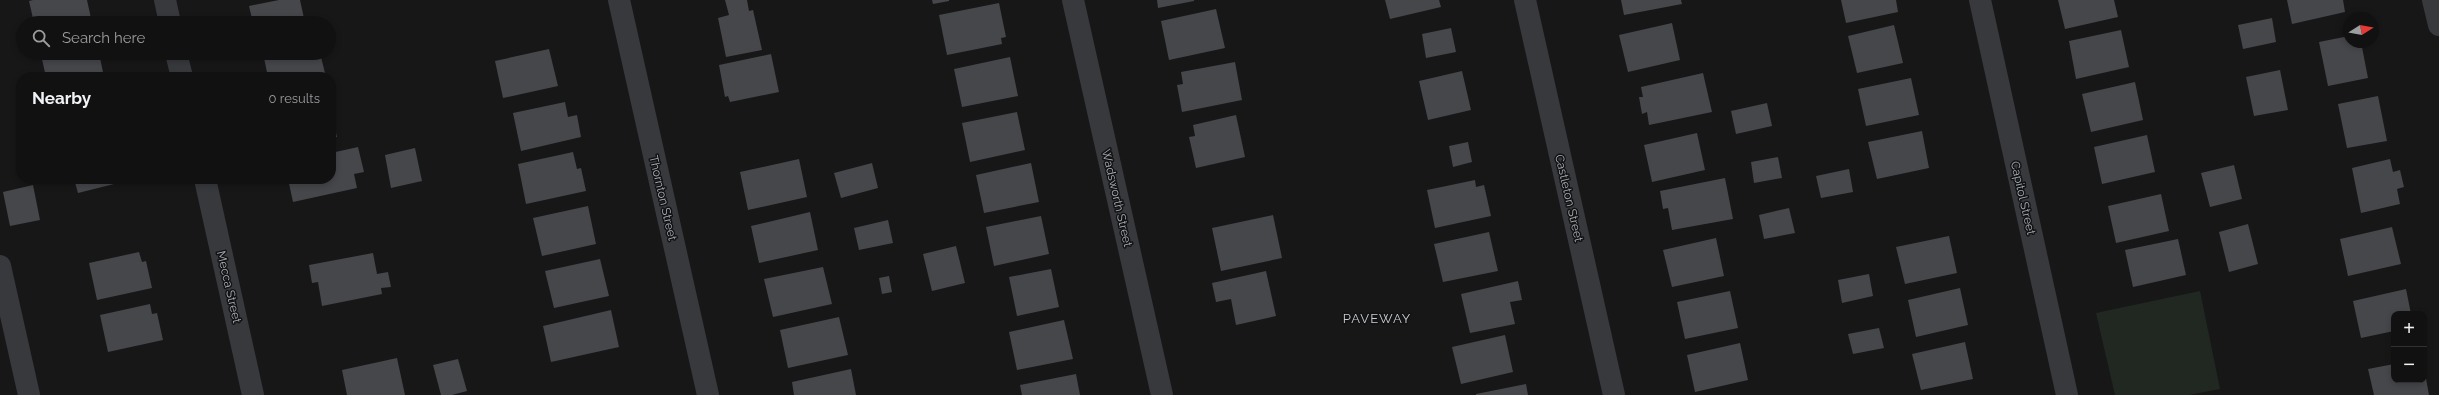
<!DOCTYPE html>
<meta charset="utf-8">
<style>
body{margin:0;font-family:Raleway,sans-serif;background:#1e1f20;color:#f1f3f6}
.controls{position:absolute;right:12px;bottom:12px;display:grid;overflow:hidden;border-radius:8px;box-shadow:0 2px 6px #0003}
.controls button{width:36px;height:36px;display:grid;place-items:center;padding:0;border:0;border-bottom:1px solid #303132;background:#111112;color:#f1f3f6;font:20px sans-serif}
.compass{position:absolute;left:2343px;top:12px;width:36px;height:36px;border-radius:50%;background:#111112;box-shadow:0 2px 6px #0003;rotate:79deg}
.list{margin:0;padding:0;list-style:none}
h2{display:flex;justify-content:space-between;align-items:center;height:52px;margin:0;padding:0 16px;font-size:17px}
h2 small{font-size:13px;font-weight:400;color:#9c9d9f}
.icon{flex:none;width:22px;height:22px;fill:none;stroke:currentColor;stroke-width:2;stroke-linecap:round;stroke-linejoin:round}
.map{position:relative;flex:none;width:2439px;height:395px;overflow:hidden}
.search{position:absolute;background:#111112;box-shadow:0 2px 6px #0003;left:16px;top:16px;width:320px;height:44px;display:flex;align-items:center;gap:10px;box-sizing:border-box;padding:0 14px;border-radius:22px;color:#9c9d9f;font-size:15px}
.panel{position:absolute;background:#111112;box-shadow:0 2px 6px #0003;left:16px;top:72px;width:320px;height:112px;border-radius:16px}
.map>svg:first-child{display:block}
.green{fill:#212821}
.building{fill:#46474b}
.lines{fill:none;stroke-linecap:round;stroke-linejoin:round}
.minor{stroke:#38393d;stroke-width:22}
.labels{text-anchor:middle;stroke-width:3;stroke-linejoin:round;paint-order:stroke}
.street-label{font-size:12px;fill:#a9afb8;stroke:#121213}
.neighbourhood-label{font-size:13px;letter-spacing:1px;fill:#caced4;stroke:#121213}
</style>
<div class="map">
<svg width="2439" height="395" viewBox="0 0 2439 395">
<rect width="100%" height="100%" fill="#171718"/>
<path class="green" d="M 2200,291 L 2220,389 L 2189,395 L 2115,395 L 2096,313 Z"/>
<path class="building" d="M 33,0 L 87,0 L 92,23 L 34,23 L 29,1 Z
M 279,0 L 300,0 L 305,23 L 253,23 L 249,6 Z
M 725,0 L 747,0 L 749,11 L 753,10 L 762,50 L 726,57 L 718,18 L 729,15 Z
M 932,0 L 949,0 L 949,1 L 933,4 Z
M 1157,0 L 1194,0 L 1194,1 L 1158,8 Z
M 1385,0 L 1439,0 L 1441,7 L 1390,19 Z
M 1621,0 L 1681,0 L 1682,4 L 1624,15 Z
M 1841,0 L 1896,0 L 1898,12 L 1846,23 Z
M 2058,0 L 2114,0 L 2118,17 L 2065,29 Z
M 2287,0 L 2343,0 L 2345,12 L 2292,24 Z
M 999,3 L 1006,37 L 1001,38 L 1002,44 L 947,55 L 939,15 Z
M 1216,9 L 1225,48 L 1169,60 L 1161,21 Z
M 2272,18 L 2276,42 L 2243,49 L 2238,25 Z
M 1672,23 L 1680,60 L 1628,72 L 1619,35 Z
M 1894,25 L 1903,63 L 1857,73 L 1848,36 Z
M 1451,28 L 1456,52 L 1426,58 L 1422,34 Z
M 2121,30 L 2129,67 L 2076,79 L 2069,41 Z
M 2349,36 L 2349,42 L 2361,42 L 2368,78 L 2328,86 L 2319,42 Z
M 549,49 L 558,86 L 503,98 L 495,61 Z
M 49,53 L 99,53 L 104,77 L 46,77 L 41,55 Z
M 288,53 L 320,53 L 326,77 L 268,77 L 264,58 Z
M 771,54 L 779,92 L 730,102 L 728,96 L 725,97 L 719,65 Z
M 1010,57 L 1018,96 L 962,107 L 954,69 Z
M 1235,62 L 1242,100 L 1182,112 L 1177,85 L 1183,84 L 1181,72 Z
M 2280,70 L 2288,110 L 2254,116 L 2246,77 Z
M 1462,71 L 1471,110 L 1428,120 L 1419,81 Z
M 1703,73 L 1712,112 L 1649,125 L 1647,112 L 1642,114 L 1639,97 L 1643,97 L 1641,87 Z
M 1911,78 L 1919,115 L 1866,126 L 1858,89 Z
M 2135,82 L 2143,120 L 2091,132 L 2082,94 Z
M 2378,96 L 2387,141 L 2347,148 L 2338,104 Z
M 565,102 L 568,117 L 577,115 L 581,137 L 521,151 L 513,113 Z
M 1767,103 L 1772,126 L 1736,134 L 1731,111 Z
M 1017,112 L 1025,150 L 970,162 L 962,123 Z
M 331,113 L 337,137 L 331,138 Z
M 1236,115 L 1245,157 L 1196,168 L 1189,137 L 1195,136 L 1193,125 Z
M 1922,131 L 1929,168 L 1877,179 L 1868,142 Z
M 1697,133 L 1705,170 L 1652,182 L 1644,145 Z
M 2147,135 L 2155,172 L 2102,184 L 2094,147 Z
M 1468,142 L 1472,162 L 1453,167 L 1449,146 Z
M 358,147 L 364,172 L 354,174 L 357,188 L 293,202 L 288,179 L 331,179 L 331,153 Z
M 415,148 L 422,181 L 391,188 L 385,155 Z
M 573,152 L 577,169 L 581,168 L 586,191 L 526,204 L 518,164 Z
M 1778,157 L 1782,178 L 1754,183 L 1751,162 Z
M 799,159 L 807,197 L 748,210 L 740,172 Z
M 2390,159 L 2393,172 L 2400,170 L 2404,187 L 2397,189 L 2400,204 L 2361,213 L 2352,168 Z
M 872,163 L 878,188 L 841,198 L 834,173 Z
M 1031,163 L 1039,202 L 984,213 L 976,175 Z
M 2234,165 L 2242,199 L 2210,207 L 2201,173 Z
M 1849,169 L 1853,192 L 1821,198 L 1816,176 Z
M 1725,178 L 1733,219 L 1672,230 L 1668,208 L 1663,209 L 1660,191 Z
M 74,179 L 130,179 L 130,180 L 78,193 Z
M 1475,180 L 1476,187 L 1484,185 L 1491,216 L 1435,228 L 1427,190 Z
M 33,185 L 40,220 L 10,226 L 3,192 Z
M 2161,194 L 2169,231 L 2116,243 L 2108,206 Z
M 588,206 L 596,244 L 542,256 L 533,218 Z
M 1789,208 L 1795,233 L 1764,239 L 1759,215 Z
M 810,212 L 818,250 L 759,263 L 751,226 Z
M 1273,215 L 1282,258 L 1221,271 L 1212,228 Z
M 1041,216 L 1049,254 L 994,266 L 986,227 Z
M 888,220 L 893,243 L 859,250 L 854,228 Z
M 2248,224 L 2258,264 L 2229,272 L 2219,232 Z
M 2392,227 L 2401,264 L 2348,276 L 2340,239 Z
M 1489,232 L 1498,271 L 1443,282 L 1434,244 Z
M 1949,236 L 1957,273 L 1905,284 L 1896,247 Z
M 1716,238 L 1724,276 L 1672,287 L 1663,250 Z
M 2178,239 L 2186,275 L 2133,287 L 2125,250 Z
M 956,246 L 965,283 L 932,291 L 923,254 Z
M 139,252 L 142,262 L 146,261 L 152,288 L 97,300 L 89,263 Z
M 373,253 L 377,274 L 388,272 L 391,287 L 381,288 L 382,294 L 322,306 L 318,282 L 312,283 L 309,265 Z
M 600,259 L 609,296 L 554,308 L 545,271 Z
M 823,267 L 832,304 L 773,317 L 764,279 Z
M 1051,269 L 1059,307 L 1017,316 L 1009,277 Z
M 1266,271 L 1276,316 L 1236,325 L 1231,299 L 1216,302 L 1212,283 Z
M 1869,274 L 1873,296 L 1842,303 L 1838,280 Z
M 889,276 L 892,292 L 882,294 L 879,278 Z
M 1518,281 L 1522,300 L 1510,302 L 1515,324 L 1470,333 L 1461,294 Z
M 1960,288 L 1968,325 L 1916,337 L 1908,300 Z
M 2406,289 L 2411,314 L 2394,314 L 2394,331 L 2361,338 L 2353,301 Z
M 1730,291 L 1738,328 L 1685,339 L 1677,302 Z
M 150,304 L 152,314 L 157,313 L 163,340 L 108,352 L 100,315 Z
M 611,310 L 619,347 L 551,362 L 543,326 Z
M 839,317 L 848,355 L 788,368 L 780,330 Z
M 1064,320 L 1073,359 L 1017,370 L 1009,332 Z
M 1879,328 L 1884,348 L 1853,354 L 1848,334 Z
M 1505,335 L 1513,372 L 1461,384 L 1452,347 Z
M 1965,342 L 1973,379 L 1921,390 L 1912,354 Z
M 1740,343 L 1748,380 L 1695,392 L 1687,355 Z
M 397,358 L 405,395 L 347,395 L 342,370 Z
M 458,359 L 467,391 L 452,395 L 441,395 L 433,365 Z
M 2394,364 L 2394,380 L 2424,380 L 2425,373 L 2429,395 L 2374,395 L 2368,369 Z
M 851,369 L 856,395 L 794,395 L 792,382 Z
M 1076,374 L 1080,395 L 1022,395 L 1020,385 Z
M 1526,384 L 1528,395 L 1476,395 L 1476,394 Z"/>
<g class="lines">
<path class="minor" d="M 165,0 L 170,23
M 619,0 L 708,395
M 1073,0 L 1162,395
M 1525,0 L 1614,395
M 1980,0 L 2067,395
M 2433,0 L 2439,25
M 176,53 L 182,77
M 205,179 L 253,395
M 0,266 L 29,395"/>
</g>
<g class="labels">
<g class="street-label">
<text transform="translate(663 198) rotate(77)" y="4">Thornton Street</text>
<text transform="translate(1117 198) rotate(77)" y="4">Wadsworth Street</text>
<text transform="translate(1569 198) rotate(77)" y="4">Castleton Street</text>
<text transform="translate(2023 198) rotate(77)" y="4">Capitol Street</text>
<text transform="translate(229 287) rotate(77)" y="4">Mecca Street</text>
</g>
<g class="neighbourhood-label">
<text x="1377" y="323">PAVEWAY</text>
</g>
</g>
</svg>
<div class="controls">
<button>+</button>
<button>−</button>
</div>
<svg class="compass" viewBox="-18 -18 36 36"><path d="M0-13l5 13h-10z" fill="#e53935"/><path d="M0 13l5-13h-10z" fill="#9c9d9f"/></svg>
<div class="search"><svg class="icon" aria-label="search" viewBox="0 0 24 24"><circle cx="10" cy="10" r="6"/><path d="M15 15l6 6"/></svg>Search here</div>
<section class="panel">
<h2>Nearby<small>0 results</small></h2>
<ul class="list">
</ul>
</section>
</div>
